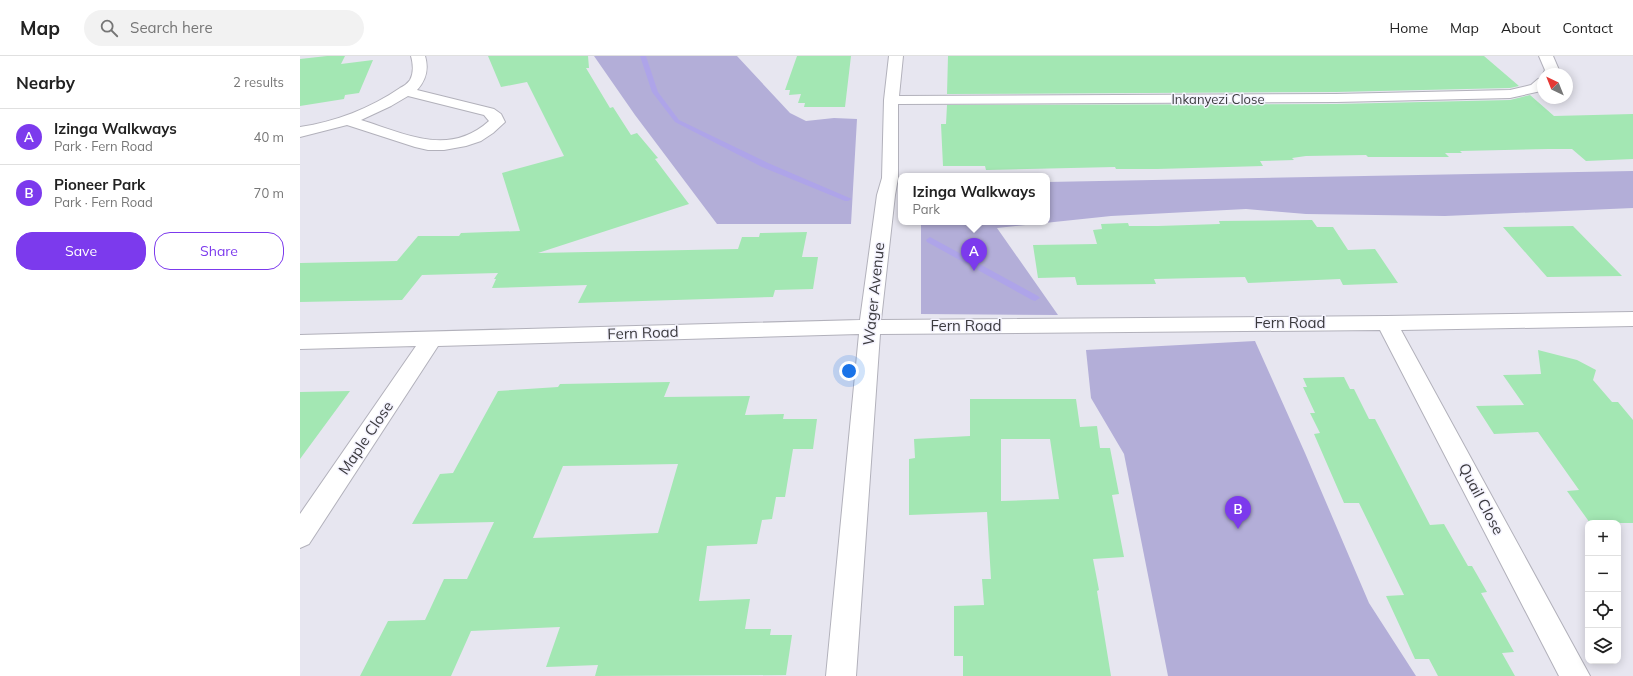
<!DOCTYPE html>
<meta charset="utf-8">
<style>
body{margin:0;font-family:Mulish,sans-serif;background:#f2f2f2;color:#222}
.controls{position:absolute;right:12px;bottom:12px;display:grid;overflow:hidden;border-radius:8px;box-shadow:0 2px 10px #0003}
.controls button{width:36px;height:36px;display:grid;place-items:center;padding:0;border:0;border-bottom:1px solid #e0e0e0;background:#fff;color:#222;font:20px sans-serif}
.compass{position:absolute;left:1237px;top:12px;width:36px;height:36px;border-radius:50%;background:#fff;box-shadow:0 2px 10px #0003;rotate:317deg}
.you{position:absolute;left:549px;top:315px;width:14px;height:14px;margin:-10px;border:3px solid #fff;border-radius:50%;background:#1a73e8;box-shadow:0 0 0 6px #1a73e833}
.badge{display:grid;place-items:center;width:26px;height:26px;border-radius:50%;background:#7c3aed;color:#fff;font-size:13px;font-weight:700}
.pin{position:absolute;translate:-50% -33px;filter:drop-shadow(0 1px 2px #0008)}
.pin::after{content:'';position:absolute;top:21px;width:14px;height:12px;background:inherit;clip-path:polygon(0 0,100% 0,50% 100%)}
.popup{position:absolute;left:598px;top:117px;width:152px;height:52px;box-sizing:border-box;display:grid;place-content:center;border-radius:8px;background:#fff;filter:drop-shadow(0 1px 3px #0005);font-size:13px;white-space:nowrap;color:#767676}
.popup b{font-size:15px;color:#222}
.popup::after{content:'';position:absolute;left:50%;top:100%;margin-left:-8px;border:8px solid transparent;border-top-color:#fff}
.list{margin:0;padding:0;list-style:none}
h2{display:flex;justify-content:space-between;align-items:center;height:52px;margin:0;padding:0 16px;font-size:17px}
h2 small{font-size:13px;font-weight:400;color:#767676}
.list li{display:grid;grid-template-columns:26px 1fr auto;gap:12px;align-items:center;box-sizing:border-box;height:56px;padding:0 16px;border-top:1px solid #e0e0e0}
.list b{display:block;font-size:15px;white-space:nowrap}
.list p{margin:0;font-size:13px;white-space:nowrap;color:#767676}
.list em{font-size:13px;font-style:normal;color:#767676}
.actions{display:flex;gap:8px;padding:12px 16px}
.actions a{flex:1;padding:9px 0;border:1px solid #7c3aed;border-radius:16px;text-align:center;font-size:14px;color:#7c3aed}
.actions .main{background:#7c3aed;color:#fff}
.icon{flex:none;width:22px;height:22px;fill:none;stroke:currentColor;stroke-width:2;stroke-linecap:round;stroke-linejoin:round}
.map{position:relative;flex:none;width:1333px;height:620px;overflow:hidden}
header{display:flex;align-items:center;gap:24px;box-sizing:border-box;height:56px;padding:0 20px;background:#fff;border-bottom:1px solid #e0e0e0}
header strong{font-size:19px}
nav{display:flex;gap:22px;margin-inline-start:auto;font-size:14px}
.search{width:280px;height:36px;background:#f2f2f2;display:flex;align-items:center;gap:10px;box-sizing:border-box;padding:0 14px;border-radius:22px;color:#767676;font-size:15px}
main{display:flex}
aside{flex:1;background:#fff}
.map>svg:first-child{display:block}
.green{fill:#b3aed8}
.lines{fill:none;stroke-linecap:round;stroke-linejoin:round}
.stream{fill:#aea4e9;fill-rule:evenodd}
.building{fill:#a3e7b3;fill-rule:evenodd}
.minor-casing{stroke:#b2b1bb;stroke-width:2}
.minor{fill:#fff;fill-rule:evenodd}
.labels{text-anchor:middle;stroke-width:3;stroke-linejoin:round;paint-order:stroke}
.far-street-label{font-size:13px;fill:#3b3a3e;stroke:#f4f3fe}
.street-label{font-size:15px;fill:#3b3a3e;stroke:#f4f3fe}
</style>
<header>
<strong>Map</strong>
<div class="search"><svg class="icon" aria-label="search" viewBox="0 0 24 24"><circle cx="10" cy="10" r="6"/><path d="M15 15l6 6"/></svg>Search here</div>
<nav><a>Home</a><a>Map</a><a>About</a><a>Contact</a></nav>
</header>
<main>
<aside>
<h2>Nearby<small>2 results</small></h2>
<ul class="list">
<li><span class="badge">A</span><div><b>Izinga Walkways</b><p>Park · Fern Road</p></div><em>40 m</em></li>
<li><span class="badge">B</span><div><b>Pioneer Park</b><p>Park · Fern Road</p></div><em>70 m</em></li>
</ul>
<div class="actions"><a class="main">Save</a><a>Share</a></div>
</aside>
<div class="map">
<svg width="1333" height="620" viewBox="0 0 1333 620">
<rect width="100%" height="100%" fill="#e7e6f0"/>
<path class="green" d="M 294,0 L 437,0 L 490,57 L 506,65 L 534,62 L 557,63 L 551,168 L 417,168 L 335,59 Z
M 1333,115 L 1333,152 L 1145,160 L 1006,158 L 946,153 L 811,160 L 697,172 L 758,259 L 621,258 L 621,166 L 747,166 L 747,126 Z
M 955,285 L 1005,397 L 1069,547 L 1116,620 L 868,620 L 824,398 L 791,342 L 786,294 Z"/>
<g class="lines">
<path class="stream" d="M 340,0 L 346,0 L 358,36 L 379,64 L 468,107 L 552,143 L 548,145 L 545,145 L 462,111 L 375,66 L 352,36 Z
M 630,181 L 738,240 L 740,242 L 735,245 L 732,244 L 627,186 L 626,184 Z"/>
</g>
<path class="building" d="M 27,0 L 45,0 L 41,8 L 73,4 L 59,37 L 45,39 L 44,43 L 0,50 L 0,3 Z
M 188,0 L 288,0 L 289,12 L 286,12 L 310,52 L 313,51 L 331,79 L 337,77 L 358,102 L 355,103 L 389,148 L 238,197 L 438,193 L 442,181 L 459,181 L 460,177 L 507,176 L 502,201 L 518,201 L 513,233 L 475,234 L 473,241 L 278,247 L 287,229 L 192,232 L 196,223 L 194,223 L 198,217 L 122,219 L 102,244 L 0,246 L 0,207 L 97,205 L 118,180 L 159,180 L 161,177 L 220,175 L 202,117 L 264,100 L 227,26 L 201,31 Z
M 497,0 L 551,0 L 545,51 L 504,51 L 505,47 L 498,47 L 501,38 L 489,39 L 490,34 L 485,34 Z
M 648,0 L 1184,0 L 1219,30 L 1210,32 L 1036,36 L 647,38 Z
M 1230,39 L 1254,60 L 1333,58 L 1333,103 L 1286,105 L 1272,93 L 1248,93 L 1160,95 L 1162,97 L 1145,97 L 1149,101 L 1068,101 L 1066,99 L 1006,100 L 992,102 L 994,104 L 960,105 L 963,110 L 857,113 L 816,113 L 815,111 L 686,114 L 685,110 L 643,110 L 641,68 L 646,68 L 647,49 L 1036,48 L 1210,44 Z
M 1012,164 L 1017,171 L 1033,171 L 1048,194 L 1075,193 L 1098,227 L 1043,229 L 1040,223 L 948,227 L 945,221 L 854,223 L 856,228 L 777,229 L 775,221 L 738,222 L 733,189 L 797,188 L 793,174 L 802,173 L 801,168 L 828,167 L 829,170 L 858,170 L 920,168 L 919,165 Z
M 1273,170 L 1322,220 L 1247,221 L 1203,171 Z
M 1238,294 L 1277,304 L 1296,314 L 1293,324 L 1312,346 L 1318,346 L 1333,364 L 1333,467 L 1290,467 L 1267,435 L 1279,434 L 1238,376 L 1194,378 L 1176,350 L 1224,349 L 1203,319 L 1241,318 Z
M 1044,321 L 1050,333 L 1054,333 L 1069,363 L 1075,363 L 1130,469 L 1144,468 L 1168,510 L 1172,510 L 1187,536 L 1181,537 L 1214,596 L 1202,597 L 1215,620 L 1138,620 L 1129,603 L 1115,603 L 1086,540 L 1104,539 L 1059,447 L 1044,447 L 1014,378 L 1020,377 L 1010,357 L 1015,357 L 1003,331 L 1007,331 L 1003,322 Z
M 370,326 L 364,341 L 450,340 L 445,359 L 484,358 L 483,363 L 517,363 L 513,393 L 493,393 L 485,441 L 476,441 L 472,463 L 462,464 L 457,488 L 407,490 L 399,545 L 450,543 L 445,573 L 471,573 L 470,579 L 492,579 L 486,619 L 295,620 L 298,609 L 246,611 L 260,571 L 171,575 L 151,620 L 60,620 L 88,565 L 125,564 L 144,523 L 167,523 L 194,466 L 112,468 L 140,418 L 153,417 L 198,335 L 258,331 L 260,328 ZM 378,408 L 358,477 L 233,482 L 263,410 Z
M 50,335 L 0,403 L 0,336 Z
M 670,343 L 776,343 L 780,371 L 797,370 L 800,392 L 810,392 L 819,438 L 812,439 L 824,501 L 793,503 L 799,534 L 797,535 L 811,620 L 663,620 L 663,600 L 654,600 L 654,550 L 684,549 L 682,523 L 691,523 L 687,456 L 609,459 L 609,403 L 615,402 L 614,383 L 670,380 ZM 701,383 L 750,383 L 759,443 L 701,445 Z"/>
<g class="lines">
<g class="minor-casing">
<path id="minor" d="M 111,0 L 125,0 C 129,13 126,24 117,34 L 194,53 L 201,58 L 205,66 L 193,77 L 181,85 L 166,90 L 144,94 L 128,94 L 115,91 L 47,69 L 0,81 L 0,71 C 35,66 71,52 100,32 C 104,30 107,28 110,24 C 114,17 113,7 111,0 ZM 108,40 L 184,59 L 189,65 C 149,101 106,78 61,64 L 91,50 Z
M 589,0 L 603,0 L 599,40 L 1036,38 L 1210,34 L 1231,29 L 1238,23 L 1243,22 L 1243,33 L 1241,35 L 1210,42 L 1036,46 L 598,48 L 598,122 L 595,139 L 581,264 L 1087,260 L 1333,256 L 1333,270 L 1101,274 L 1290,620 L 1259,620 L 1080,274 L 580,278 L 556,620 L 526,620 L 559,278 L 138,290 L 9,488 L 0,492 L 0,458 L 116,290 L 0,293 L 0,279 L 560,264 L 577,139 L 582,122 L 584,44 Z
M 1239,0 L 1253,0 L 1259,14 L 1257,18 L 1243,18 L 1245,14 Z"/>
</g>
<use href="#minor" class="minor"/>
</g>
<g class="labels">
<g class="far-street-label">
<text x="918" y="48">Inkanyezi Close</text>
</g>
<g class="street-label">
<text transform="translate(574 238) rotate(-84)" y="5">Wager Avenue</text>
<text x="990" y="272">Fern Road</text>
<text x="666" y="275">Fern Road</text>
<text transform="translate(343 277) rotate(-2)" y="5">Fern Road</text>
<text transform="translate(66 382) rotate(-56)" y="5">Maple Close</text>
<text transform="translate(1181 443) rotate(62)" y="5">Quail Close</text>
</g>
</g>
</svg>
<div class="controls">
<button>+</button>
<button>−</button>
<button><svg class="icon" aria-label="locate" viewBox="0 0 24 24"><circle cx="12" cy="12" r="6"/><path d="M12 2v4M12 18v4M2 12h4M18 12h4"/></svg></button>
<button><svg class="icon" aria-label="layers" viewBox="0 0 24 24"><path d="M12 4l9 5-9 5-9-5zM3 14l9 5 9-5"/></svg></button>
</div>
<svg class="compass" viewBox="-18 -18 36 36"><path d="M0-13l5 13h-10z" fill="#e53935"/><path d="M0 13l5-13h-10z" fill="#767676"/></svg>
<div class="you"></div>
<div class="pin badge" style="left:674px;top:215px">A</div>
<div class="popup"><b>Izinga Walkways</b>Park</div>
<div class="pin badge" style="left:938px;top:473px">B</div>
</div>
</main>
